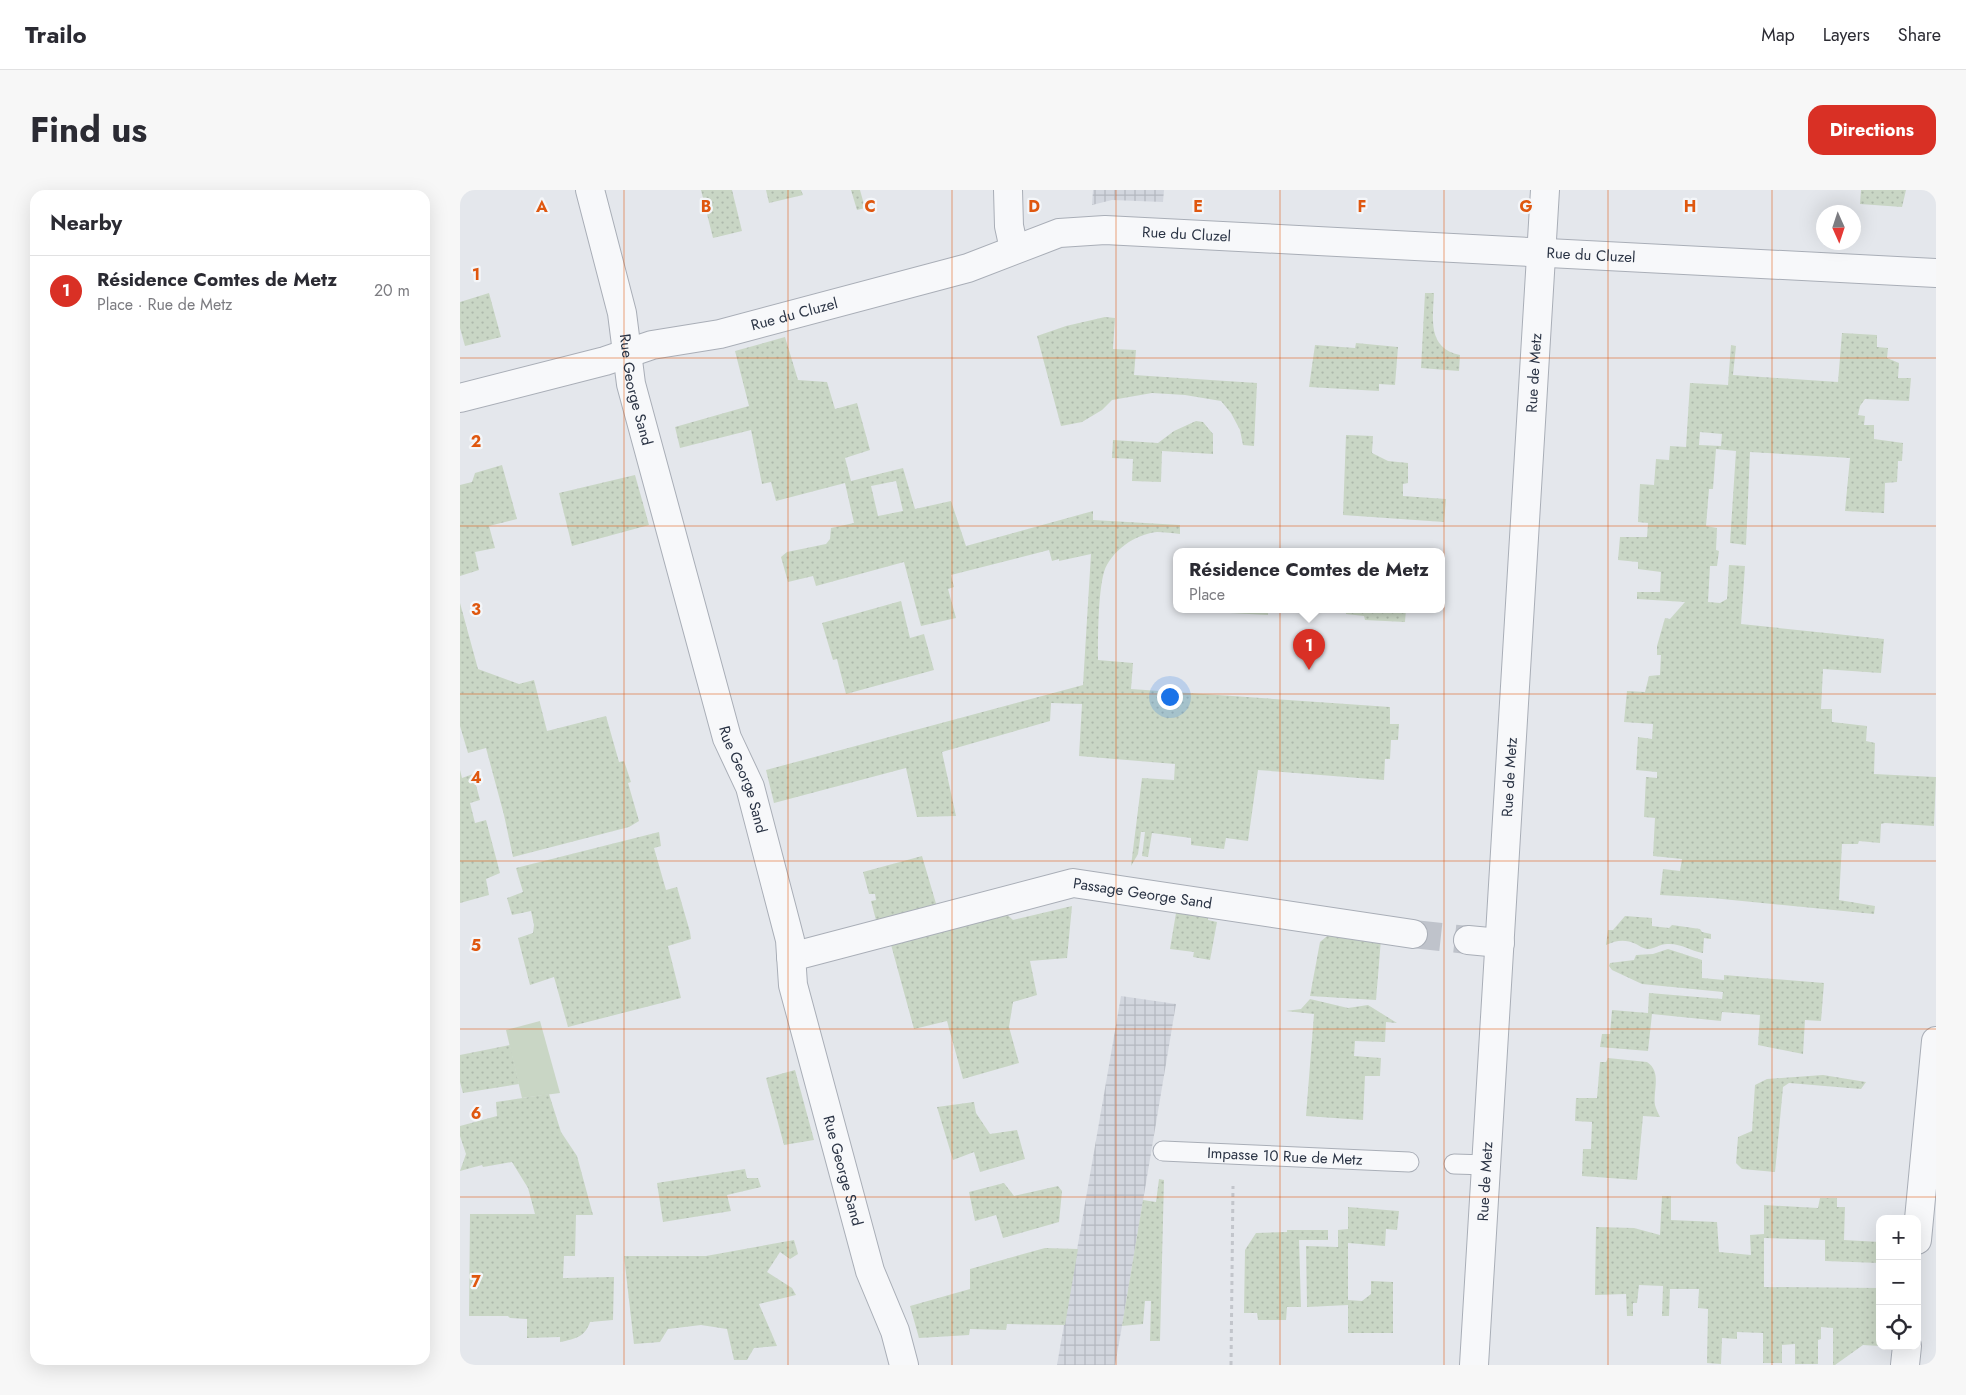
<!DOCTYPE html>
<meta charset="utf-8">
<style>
:root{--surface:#fff;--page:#f7f7f7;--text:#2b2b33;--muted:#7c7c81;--line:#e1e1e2;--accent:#d93025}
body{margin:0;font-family:Jost,sans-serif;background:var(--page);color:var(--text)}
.controls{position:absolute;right:15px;bottom:15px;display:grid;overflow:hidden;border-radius:10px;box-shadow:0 5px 20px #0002}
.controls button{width:45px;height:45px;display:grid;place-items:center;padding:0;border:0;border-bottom:1px solid var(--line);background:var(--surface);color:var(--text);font:25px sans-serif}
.compass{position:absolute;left:1356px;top:15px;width:45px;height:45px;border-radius:50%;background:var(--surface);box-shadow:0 5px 20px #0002;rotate:177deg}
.you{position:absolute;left:709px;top:506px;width:18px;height:18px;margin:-12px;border:4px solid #fff;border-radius:50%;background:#1a73e8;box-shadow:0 0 0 8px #1a73e833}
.badge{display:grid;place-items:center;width:32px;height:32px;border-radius:50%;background:var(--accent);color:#fff;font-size:16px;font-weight:700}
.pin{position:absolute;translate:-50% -41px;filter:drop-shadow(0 1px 2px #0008)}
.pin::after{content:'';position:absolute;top:26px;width:18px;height:15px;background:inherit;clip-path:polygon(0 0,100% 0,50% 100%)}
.popup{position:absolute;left:713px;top:358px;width:272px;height:65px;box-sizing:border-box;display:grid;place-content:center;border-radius:10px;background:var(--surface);filter:drop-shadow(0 1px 4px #0005);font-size:16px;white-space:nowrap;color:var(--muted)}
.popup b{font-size:19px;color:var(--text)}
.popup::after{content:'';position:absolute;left:50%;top:100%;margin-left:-10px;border:10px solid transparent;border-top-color:var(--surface)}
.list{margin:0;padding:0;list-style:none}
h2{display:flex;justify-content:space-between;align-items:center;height:65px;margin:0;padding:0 20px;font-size:21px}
h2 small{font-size:16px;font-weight:400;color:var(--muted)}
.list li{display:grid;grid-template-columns:32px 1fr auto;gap:15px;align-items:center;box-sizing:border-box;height:70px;padding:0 20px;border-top:1px solid var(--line)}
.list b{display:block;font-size:19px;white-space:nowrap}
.list p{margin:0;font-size:16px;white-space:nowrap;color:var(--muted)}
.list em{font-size:16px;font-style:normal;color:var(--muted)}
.icon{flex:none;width:28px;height:28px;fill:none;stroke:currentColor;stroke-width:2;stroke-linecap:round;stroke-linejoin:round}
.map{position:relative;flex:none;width:1476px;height:1175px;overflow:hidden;border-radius:15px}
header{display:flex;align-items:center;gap:30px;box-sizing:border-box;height:70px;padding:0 25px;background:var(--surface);border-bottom:1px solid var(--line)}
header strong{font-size:24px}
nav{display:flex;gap:28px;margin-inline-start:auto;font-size:18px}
.intro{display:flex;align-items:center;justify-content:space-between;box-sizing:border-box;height:120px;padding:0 30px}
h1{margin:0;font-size:35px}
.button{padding:12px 22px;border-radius:15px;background:var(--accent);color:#fff;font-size:18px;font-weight:700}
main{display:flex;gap:30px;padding:0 30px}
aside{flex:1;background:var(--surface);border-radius:15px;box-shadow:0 5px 20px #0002}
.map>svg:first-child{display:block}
</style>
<header>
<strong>Trailo</strong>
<nav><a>Map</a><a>Layers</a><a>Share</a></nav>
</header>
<div class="intro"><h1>Find us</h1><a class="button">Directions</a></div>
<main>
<aside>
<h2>Nearby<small></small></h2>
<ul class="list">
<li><span class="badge">1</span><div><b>Résidence Comtes de Metz</b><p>Place · Rue de Metz</p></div><em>20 m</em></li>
</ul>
</aside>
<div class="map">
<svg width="1476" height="1175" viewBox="0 0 1476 1175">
<defs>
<pattern id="industrial-grid" width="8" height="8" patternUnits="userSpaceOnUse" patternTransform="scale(1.25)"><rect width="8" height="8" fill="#d2d6de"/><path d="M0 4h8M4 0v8" fill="none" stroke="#b4b8c0"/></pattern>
<pattern id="grass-dots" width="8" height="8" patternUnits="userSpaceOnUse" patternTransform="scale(1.25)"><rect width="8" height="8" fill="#c9d6c5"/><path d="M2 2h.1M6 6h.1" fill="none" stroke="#adb8ab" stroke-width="1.8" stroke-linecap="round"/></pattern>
</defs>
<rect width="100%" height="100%" fill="#e4e7ec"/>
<g fill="url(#industrial-grid)">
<polygon points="633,0 704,0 703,12 652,10 632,15"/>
<polygon points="661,806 716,814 662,1136 655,1175 597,1175"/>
</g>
<g fill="url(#grass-dots)" fill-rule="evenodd">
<polygon points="241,0 272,0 282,41 253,48"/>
<polygon points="306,0 341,0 343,5 309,13"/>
<polygon points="391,0 400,0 405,18 397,20"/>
<polygon points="1401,0 1446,0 1442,17 1400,14"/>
<polygon points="29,103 41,147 5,156 0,138 0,112"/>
<path d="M965,103H974C973,129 967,158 1000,165L999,181L961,178Z"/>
<polygon points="645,127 655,128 653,159 676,160 674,185 797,193 794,256 783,255 780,240 771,223 761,211 725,205 692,203 652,210 642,220 622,232 601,236 577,146 606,136"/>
<path d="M1382,143L1417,145V157L1428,158L1427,168L1439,173L1438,188H1451L1449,211L1405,209L1400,216L1398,225L1405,226L1404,235H1414V249L1443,253L1442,271H1438L1437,292L1425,293L1424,323L1385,321L1390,268L1290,262L1286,355L1270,353L1276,261L1256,259L1253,299H1249L1246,336L1257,338L1256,360L1259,361L1257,376H1250L1248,412L1260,413L1267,409L1269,375L1285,376L1281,434L1424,449L1421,483L1363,479L1361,519H1372V532L1407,536L1406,551L1415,553L1414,584L1476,587L1474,636L1425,633L1421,634L1420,653L1399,651L1398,654H1382L1379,710L1415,716L1414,724L1252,708L1200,705L1203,679L1220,681L1222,669L1193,666L1195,628L1184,627L1186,587L1197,588V582L1176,580L1178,547L1192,549L1193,534L1164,532L1167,501L1185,502L1189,486L1200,485L1201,465H1197V456L1205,428L1210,429L1225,412L1177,409V402H1200L1201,382L1178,379V372L1158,370L1160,347H1187L1188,333L1178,332L1180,294L1194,295L1196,269L1209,270L1210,256L1226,257L1230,193L1268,195L1271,155L1276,156L1273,185L1378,192ZM1240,242L1262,244L1261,256L1239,255Z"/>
<path d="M325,147L338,190L367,192L375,219L397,213L410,260L385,268L391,291L443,278L455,319L491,311L506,356L633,321V330L720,335V344C712,343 704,342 697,342C675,344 651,361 644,382C638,404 638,446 638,470L673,473L671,499L930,517V534H939L938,550H931L930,569H925L924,590L798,580L788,651L766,648L764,659L731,655V648L692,643L688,667L682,666L685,642H681L678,664L671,676L682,588L714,590L715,574L619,566L622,514L591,513L590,531L482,562L496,626L457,627L446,578L314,613L306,580L623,495L631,364L599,371V369L592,371L589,360L491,385L494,397L488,399L496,428L461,436L444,372L356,396L353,386L328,392L321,367L327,362L366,354L370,349L371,338L394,333L385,293L316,311L311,292L302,294L291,240L220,258L215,237L289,216L275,161ZM436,291L443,321L418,326L411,296Z"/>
<polygon points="896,153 938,157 935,195 919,194 919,201 849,197 855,155 895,158"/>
<polygon points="736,231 743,232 753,244 753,264 702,261 701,292 672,291 673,269 652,268 653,250 698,253 714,241"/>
<polygon points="886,245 913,246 912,263 928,271 948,273 948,293 943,294 943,306 986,309 984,332 883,325"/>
<polygon points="42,275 57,329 29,336 35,358 15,362 19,380 0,386 0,295 12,292 15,283"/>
<polygon points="175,285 189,335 112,356 99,303"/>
<polygon points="441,411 450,448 464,444 474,480 386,504 377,469 373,470 362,433"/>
<polygon points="0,413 18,479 59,494 74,490 87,541 146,526 159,572 164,571 171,592 168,593 179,631 169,637 53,667 44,625 26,558 8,563 0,536"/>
<polygon points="879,419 946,419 945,432 905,430 904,426 886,424 886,419"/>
<polygon points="0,580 2,588 13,584 20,610 10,613 15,633 26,630 40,683 26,689 29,705 0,713"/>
<polygon points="199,642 201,656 194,658 206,700 217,697 230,742 231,749 208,756 221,808 108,837 94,787 70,795 58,748 73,743 74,735 71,721 52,725 47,708 63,702 56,678"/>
<polygon points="462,666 477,717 417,734 411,711 416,710 415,704 409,704 403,682"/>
<polygon points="612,716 607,768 570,771 577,805 553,812 549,837 559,873 503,889 487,831 454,839 430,751 542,720 553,730"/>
<polygon points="717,717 749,722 748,730 757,732 750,770 733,767 734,762 710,759"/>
<path d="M1165,726L1192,728V736L1209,738L1212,735L1240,739L1242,742L1251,744V749L1244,748L1243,763C1230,761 1223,754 1209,754C1201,753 1195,759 1187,759C1182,758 1180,756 1176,754C1165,749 1157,750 1146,755L1148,740H1153Z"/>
<polygon points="872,742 921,749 916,810 850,806 860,752"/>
<polygon points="1208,759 1242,770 1242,788 1264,790 1264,785 1364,793 1361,831 1345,830 1343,864 1298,855 1300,825 1262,822 1261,831 1192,824 1188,861 1140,857 1142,844 1150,844 1152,820 1188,823 1189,803 1262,809 1263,802 1182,794 1152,780 1149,776 1150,773 1174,770 1176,765 1193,764"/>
<polygon points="850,809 888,818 908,815 937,833 926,832 925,852 895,851 894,866 921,868 920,886 905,886 903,930 846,926 854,824 826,821 841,819"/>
<polygon points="50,855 59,894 3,903 0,892 0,865"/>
<path d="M1148,868L1187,872C1202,882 1193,900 1195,915C1196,919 1198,923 1200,927L1183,926L1177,990L1122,986L1123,959H1131L1132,932L1115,931L1116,908H1137L1140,872H1146Z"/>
<polygon points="335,880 354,950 324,955 306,888"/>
<polygon points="1363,885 1406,892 1401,899 1329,893 1323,897 1315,982 1282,979 1276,973 1278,947 1292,941 1295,895 1307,889"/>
<path d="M89,904L101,942L117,966L133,1025H116L115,1066H104L103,1088L154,1087L153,1130L130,1132C125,1147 115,1149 100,1152V1147L67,1148V1129L50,1128L48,1126H9L10,1024H75L68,998L52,972L23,977L22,975L0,981L6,964L0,946V936L37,926L36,912Z"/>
<polygon points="514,912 516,923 530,944 557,940 565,969 520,982 514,962 493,970 477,917"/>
<polygon points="285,979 287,988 298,988 301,997 267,1005 271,1021 203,1032 197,993"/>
<polygon points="699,989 704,990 700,1151 690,1151 691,1111 685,1111 683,1134 662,1136 683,1010 696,1012"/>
<polygon points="544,993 554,1006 598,996 602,1001 599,1032 543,1048 536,1025 515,1031 509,1002"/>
<polygon points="1202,1006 1211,1006 1211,1030 1257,1032 1259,1062 1291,1065 1290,1045 1304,1044 1304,1015 1358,1018 1360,1008 1377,1008 1377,1017 1385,1017 1384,1050 1420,1052 1420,1073 1365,1071 1365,1050 1304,1048 1304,1097 1420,1098 1420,1156 1403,1155 1375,1175 1373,1175 1373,1138 1361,1137 1361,1149 1358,1150 1358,1174 1335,1174 1335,1154 1322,1155 1322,1173 1303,1173 1303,1143 1277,1142 1277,1149 1262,1148 1261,1174 1247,1173 1248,1119 1238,1118 1239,1099 1210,1099 1209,1126 1202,1126 1203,1096 1179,1095 1177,1113 1173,1113 1173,1126 1167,1126 1166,1104 1135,1105 1136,1037 1174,1038 1200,1045"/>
<polygon points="888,1017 939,1021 937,1040 926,1039 925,1056 888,1053 888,1110 902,1111 911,1104 911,1091 933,1092 933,1143 888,1143 888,1115 847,1117 846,1056 878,1057 878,1040 888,1039"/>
<polygon points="827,1040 868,1040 868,1050 839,1050 841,1117 827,1117 826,1130 798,1130 797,1123 784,1123 785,1060 796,1043 827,1042"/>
<polygon points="334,1050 338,1064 330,1069 320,1062 307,1082 332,1098 336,1105 299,1114 317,1156 294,1158 287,1170 274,1170 267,1139 241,1135 208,1139 200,1152 174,1154 164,1066 246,1066"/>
<polygon points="585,1058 618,1059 605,1135 547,1134 546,1140 510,1139 509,1145 459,1148 450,1116 510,1099 510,1079"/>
</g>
<g fill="#c9d6c5">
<polygon points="734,419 808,419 808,425 733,421"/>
<polygon points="80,831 100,903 62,908 46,840"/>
</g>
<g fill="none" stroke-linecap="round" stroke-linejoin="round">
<polyline stroke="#bfc3cb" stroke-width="28" stroke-dasharray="28 14" stroke-linecap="butt" points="953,744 1008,750"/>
<defs>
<g id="service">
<path id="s1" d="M703,961L949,972"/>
<polyline points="994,974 1027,975"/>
</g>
<g id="minor">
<polyline points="548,0 549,36 554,59"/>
<path id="s2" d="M0,208L145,171L192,155L260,144L508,78L599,43L645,40L1476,83"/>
<polyline points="1008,750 1040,753"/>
<path id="s3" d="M331,767L613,693L953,744"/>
<polyline points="1457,1050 1476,851"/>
<path id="s4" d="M1014,1175L1085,0"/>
<polyline points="1445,1175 1447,1156"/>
</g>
<g id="tertiary">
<path id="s5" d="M130,0L162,123L171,194L267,548L290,597L330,750L333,795L410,1081L435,1141L444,1175"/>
</g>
</defs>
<use href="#service" stroke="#a9aeb7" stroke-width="21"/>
<use href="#minor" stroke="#a9aeb7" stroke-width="30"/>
<use href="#tertiary" stroke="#a9aeb7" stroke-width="30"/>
<polyline stroke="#c2c5cb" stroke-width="3" stroke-dasharray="4 4" stroke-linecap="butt" points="771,1175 773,996"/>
<use href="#service" stroke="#f7f8fa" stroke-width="19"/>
<use href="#minor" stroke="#f7f8fa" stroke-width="28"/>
<use href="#tertiary" stroke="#f7f8fa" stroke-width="28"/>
</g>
<path fill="none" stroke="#df570f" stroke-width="1" stroke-opacity="0.55" d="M164,0V1175M328,0V1175M492,0V1175M656,0V1175M820,0V1175M984,0V1175M1148,0V1175M1312,0V1175M0,168H1476M0,336H1476M0,504H1476M0,671H1476M0,839H1476M0,1007H1476"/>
<g text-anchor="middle" stroke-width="4.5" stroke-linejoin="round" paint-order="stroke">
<g font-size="15" fill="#2b3445" stroke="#f4f6f9">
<text dy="5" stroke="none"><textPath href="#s2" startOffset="750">Rue du Cluzel</textPath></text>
<text dy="5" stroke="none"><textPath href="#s2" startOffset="1155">Rue du Cluzel</textPath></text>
<text dy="5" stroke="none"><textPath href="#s2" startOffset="345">Rue du Cluzel</textPath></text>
<text dy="5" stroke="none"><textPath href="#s4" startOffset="994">Rue de Metz</textPath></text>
<text dy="5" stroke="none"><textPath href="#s5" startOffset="205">Rue George Sand</textPath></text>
<text dy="5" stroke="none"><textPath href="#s4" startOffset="589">Rue de Metz</textPath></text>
<text dy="5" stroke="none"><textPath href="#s5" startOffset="610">Rue George Sand</textPath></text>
<text dy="5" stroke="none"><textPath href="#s3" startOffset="362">Passage George Sand</textPath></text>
<text dy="5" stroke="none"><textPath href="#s1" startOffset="122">Impasse 10 Rue de Metz</textPath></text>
<text dy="5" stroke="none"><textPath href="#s5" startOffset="1015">Rue George Sand</textPath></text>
<text dy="5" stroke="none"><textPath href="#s4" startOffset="184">Rue de Metz</textPath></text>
</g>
</g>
<g font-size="16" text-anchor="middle" font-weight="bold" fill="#df570f" stroke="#f4f6f9" stroke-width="4.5" stroke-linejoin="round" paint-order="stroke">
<text x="82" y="22">A</text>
<text x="246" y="22">B</text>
<text x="410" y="22">C</text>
<text x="574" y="22">D</text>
<text x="738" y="22">E</text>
<text x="902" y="22">F</text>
<text x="1066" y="22">G</text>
<text x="1230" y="22">H</text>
<text x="16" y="90">1</text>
<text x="16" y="257">2</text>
<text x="16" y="425">3</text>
<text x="16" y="593">4</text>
<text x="16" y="761">5</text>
<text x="16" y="929">6</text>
<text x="16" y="1097">7</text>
</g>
</svg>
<div class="controls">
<button>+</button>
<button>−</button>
<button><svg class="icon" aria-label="locate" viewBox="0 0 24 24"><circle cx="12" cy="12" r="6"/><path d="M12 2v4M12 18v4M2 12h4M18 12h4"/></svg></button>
</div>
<svg class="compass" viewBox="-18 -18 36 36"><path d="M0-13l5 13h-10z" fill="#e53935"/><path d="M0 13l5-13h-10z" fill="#7c7c81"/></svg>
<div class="you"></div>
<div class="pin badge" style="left:849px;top:480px">1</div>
<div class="popup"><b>Résidence Comtes de Metz</b>Place</div>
</div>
</main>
